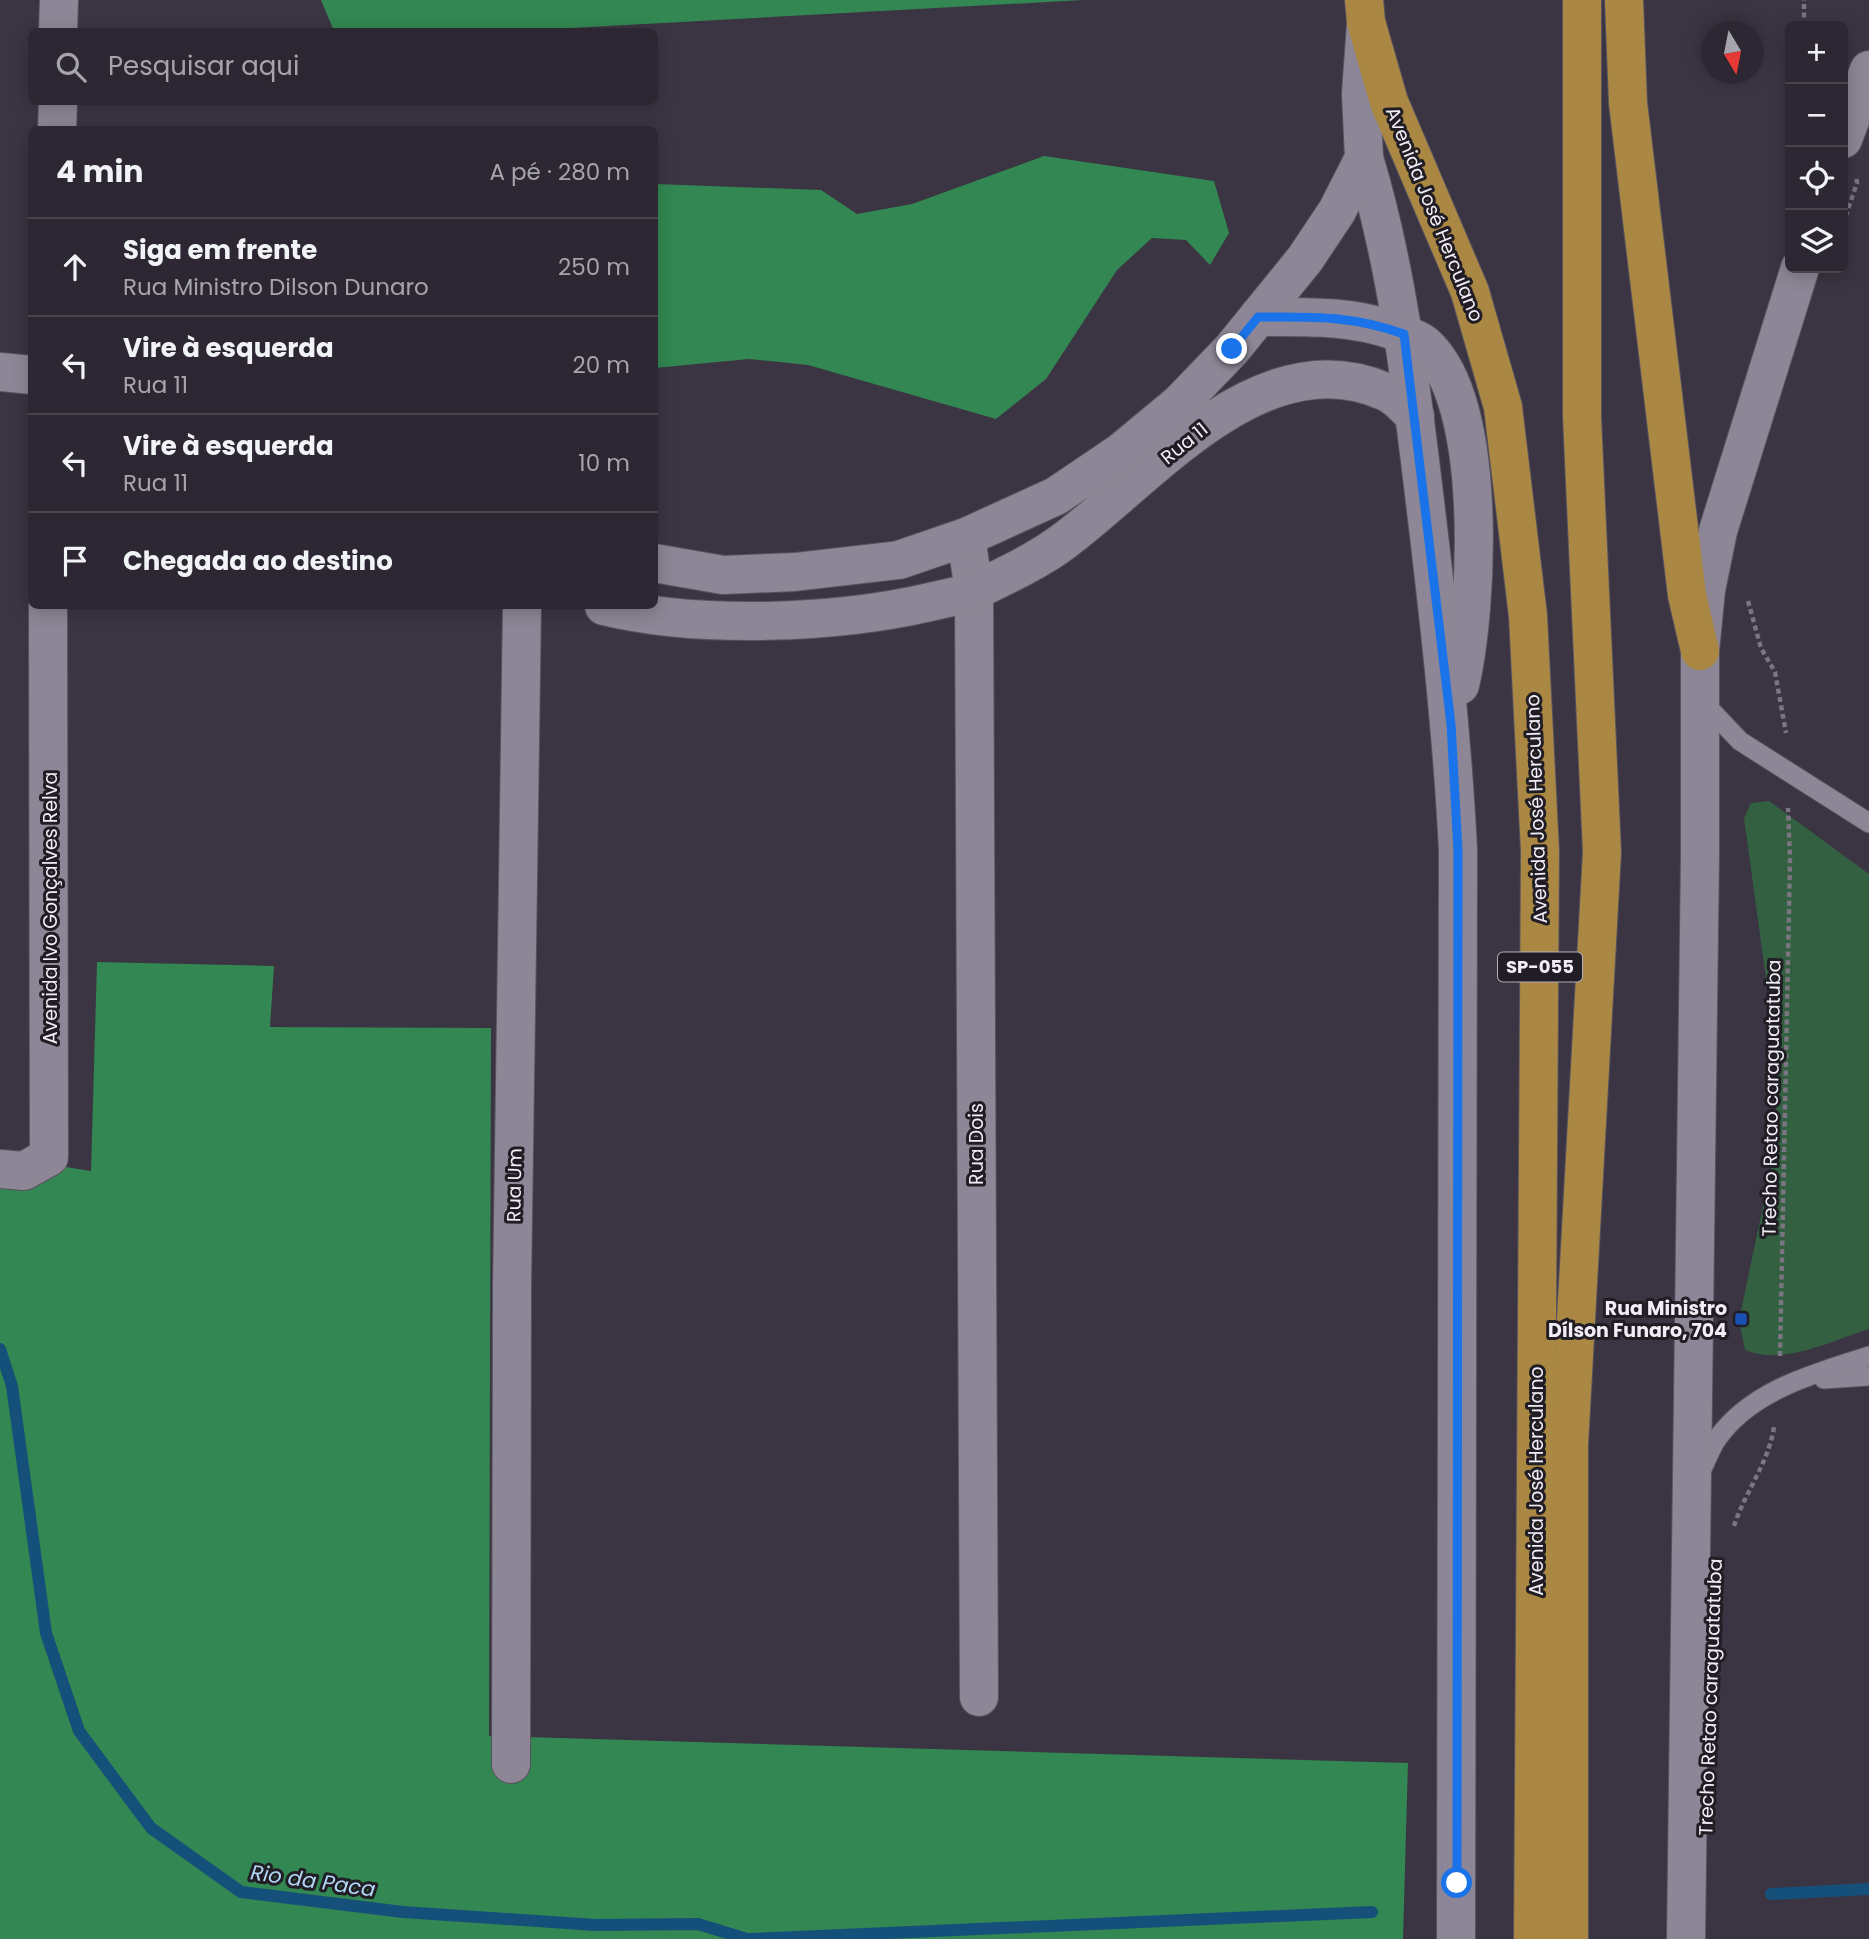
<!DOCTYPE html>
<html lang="pt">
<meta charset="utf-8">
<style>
:root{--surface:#2c2732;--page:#342f3a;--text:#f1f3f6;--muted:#a6a5ac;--line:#48444d}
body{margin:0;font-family:Poppins,sans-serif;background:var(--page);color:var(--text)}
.controls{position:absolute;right:21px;top:21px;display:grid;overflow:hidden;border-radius:10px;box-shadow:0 4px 18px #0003}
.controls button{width:63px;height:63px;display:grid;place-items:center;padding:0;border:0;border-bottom:2px solid var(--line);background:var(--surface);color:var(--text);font:35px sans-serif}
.compass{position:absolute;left:1701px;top:21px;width:63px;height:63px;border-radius:50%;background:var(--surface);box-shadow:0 4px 18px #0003;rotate:170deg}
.stop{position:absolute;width:21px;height:21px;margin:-16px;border:5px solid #1a73e8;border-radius:50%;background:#fff}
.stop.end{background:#1a73e8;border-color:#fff;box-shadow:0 2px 7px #0008}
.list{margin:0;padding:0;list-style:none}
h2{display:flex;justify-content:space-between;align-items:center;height:91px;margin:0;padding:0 28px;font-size:30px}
h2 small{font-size:23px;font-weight:400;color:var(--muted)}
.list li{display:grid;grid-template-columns:46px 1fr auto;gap:21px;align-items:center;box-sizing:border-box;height:98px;padding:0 28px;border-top:2px solid var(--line)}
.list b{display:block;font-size:26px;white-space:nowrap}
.list p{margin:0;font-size:23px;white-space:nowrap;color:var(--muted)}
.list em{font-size:23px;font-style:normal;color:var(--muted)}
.icon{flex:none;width:38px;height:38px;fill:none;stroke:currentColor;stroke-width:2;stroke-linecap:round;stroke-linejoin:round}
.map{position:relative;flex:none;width:1869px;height:1939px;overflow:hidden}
.search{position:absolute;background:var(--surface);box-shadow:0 4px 18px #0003;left:28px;top:28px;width:630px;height:77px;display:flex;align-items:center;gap:18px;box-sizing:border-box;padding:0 24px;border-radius:10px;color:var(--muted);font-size:26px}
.panel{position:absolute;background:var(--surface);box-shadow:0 4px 18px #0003;left:28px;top:126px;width:630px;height:483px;border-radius:10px}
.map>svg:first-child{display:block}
</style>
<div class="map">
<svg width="1869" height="1939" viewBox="0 0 1869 1939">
<rect width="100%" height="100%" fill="#3b3442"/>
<path fill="#326041" d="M1769,801L1869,874V1329C1831,1341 1783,1366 1745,1350L1739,1320L1777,1140L1774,1037L1744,818L1751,803Z"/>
<g fill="#328752">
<polygon points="321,0 1083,0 516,31 334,31"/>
<polygon points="1044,156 1214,181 1229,233 1210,265 1186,240 1152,238 1117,270 1046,379 996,419 808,365 749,359 655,368 655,184 821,190 857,214 912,204"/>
<polygon points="97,962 274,966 270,1027 491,1028 489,1736 1408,1763 1403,1939 0,1939 0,1150 4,1157 91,1171"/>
</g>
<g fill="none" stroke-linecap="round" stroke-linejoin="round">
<g stroke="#15507b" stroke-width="12">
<polyline points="0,1349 12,1386 46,1633 79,1731 151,1828 241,1892 403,1912 595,1925 698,1924 747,1939"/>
<polyline points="1771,1894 1869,1889"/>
<polyline points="750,1939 1372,1912"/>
</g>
<defs>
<g id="lane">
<polyline points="1704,703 1740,741 1869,823"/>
<polyline points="1824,1379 1869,1376"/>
<path d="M1700,1473C1706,1462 1710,1449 1717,1439C1751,1390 1816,1373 1869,1356"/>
</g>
<g id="street">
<path d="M1364,158C1398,270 1411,386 1425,502C1439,618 1452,733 1458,850L1456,1939"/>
<path d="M1258,317C1306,317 1350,315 1395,331C1404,335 1417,338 1424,344C1489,400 1478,608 1460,685"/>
<polyline points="0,372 32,375"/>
<polyline points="966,537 974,591 979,1697"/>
<path d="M604,606C699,629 835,624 930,602C945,598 963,596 976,590C1005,576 1039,560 1064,541C1153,475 1262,337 1386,392C1397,397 1406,408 1415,416"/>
<polyline points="0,1169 24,1171 49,1157 48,606"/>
<polyline points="511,1764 512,1286 522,606"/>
</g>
<g id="secondary">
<polyline points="58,32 59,0"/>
<polyline points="57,130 58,102"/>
<polyline points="1843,139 1869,70"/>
<polyline points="654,563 723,575 795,572 899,560 966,537 1056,496 1121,452 1180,403 1232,349 1305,259 1337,211 1364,158 1361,93 1366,24"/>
<polyline points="1686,1939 1700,855 1700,651 1706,590 1718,531 1800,268"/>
</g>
<g id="primary">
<polyline points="1364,0 1366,22 1389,102 1470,292 1503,407 1528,616 1540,851 1533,1939"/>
<polyline points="1624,0 1628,103 1687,595 1700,651"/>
<polyline points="1569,1939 1569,1445 1602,852 1582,417 1582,0"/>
</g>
</defs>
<use href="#lane" stroke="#58535f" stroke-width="21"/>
<use href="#street" stroke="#58535f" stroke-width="40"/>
<use href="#secondary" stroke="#58535f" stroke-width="40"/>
<use href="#primary" stroke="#58535f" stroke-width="40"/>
<g stroke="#7a7581" stroke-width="4.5" stroke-dasharray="5 3.5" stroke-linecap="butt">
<polyline points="1804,26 1804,0"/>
<polyline points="1843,224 1857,183 1856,176"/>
<polyline points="1748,601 1761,648 1775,672 1786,733"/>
<polyline points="1780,1356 1790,859 1788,808"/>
<path d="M1734,1526C1745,1492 1769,1462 1774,1427"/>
</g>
<use href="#lane" stroke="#8d8696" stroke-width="19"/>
<use href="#street" stroke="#8d8696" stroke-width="38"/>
<use href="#secondary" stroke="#8d8696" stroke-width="38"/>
<use href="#primary" stroke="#a84" stroke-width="38"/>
</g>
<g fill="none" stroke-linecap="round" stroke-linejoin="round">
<path stroke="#1a73e8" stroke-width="9" d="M1232,349L1258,317C1314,317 1350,315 1404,334L1451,724L1458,850L1457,1883"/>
</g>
<rect fill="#1a4fb4" stroke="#211d24" stroke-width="2.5" x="1734" y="1312" width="14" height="14" rx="3.5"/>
<g text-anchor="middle" stroke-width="6" stroke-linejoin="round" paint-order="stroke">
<rect fill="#211d24" stroke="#b3afb8" stroke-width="2" x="1498" y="952.5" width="84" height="29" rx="5"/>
<g font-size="18" font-weight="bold" fill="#f2eef7">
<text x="1540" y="973">SP-055</text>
</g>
<g font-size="19" fill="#f2eef7" stroke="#211d24">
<text transform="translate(1435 214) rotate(68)" y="7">Avenida José Herculano</text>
<text transform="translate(1184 443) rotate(-39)" y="7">Rua 11</text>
<text transform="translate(1536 809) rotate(-92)" y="7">Avenida José Herculano</text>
<text transform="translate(50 908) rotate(-90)" y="7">Avenida Ivo Gonçalves Relva</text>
<text transform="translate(1771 1098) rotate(-89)" y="7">Trecho Retao caraguatatuba</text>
<text transform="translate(976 1144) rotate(-90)" y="7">Rua Dois</text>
<text transform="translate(514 1185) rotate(-89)" y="7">Rua Um</text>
<text transform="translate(1536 1481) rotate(-90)" y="7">Avenida José Herculano</text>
<text transform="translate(1710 1697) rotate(-88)" y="7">Trecho Retao caraguatatuba</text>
</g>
<g font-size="19" font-weight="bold" fill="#f2eef7" stroke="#211d24" text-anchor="end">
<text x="1727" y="1315">Rua Ministro<tspan x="1727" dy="22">Dílson Funaro, 704</tspan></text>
</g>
<g font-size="21" font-style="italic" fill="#b3d6f6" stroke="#211d24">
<text transform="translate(313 1881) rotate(8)" y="7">Rio da Paca</text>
</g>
</g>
</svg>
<div class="controls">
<button>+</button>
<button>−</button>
<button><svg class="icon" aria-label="locate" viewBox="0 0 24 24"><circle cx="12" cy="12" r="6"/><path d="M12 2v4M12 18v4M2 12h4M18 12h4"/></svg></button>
<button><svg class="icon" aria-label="layers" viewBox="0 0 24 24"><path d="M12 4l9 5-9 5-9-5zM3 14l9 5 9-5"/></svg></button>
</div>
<svg class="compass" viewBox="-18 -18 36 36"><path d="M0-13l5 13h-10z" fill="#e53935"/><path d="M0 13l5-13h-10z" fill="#a6a5ac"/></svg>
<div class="stop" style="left:1457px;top:1883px"></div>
<div class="stop end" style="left:1232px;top:349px"></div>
<div class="search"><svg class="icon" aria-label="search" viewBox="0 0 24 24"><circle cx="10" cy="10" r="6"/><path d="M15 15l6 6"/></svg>Pesquisar aqui</div>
<section class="panel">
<h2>4 min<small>A pé · 280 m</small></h2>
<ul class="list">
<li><svg class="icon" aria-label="ahead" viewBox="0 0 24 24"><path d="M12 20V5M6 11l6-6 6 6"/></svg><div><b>Siga em frente</b><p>Rua Ministro Dilson Dunaro</p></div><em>250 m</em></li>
<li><svg class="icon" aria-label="left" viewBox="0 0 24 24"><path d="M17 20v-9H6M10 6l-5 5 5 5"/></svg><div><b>Vire à esquerda</b><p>Rua 11</p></div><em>20 m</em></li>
<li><svg class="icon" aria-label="left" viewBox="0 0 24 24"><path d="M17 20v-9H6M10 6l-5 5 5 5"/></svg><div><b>Vire à esquerda</b><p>Rua 11</p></div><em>10 m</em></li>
<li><svg class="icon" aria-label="arrive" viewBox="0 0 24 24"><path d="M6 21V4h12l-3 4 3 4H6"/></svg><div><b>Chegada ao destino</b></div></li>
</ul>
</section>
</div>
